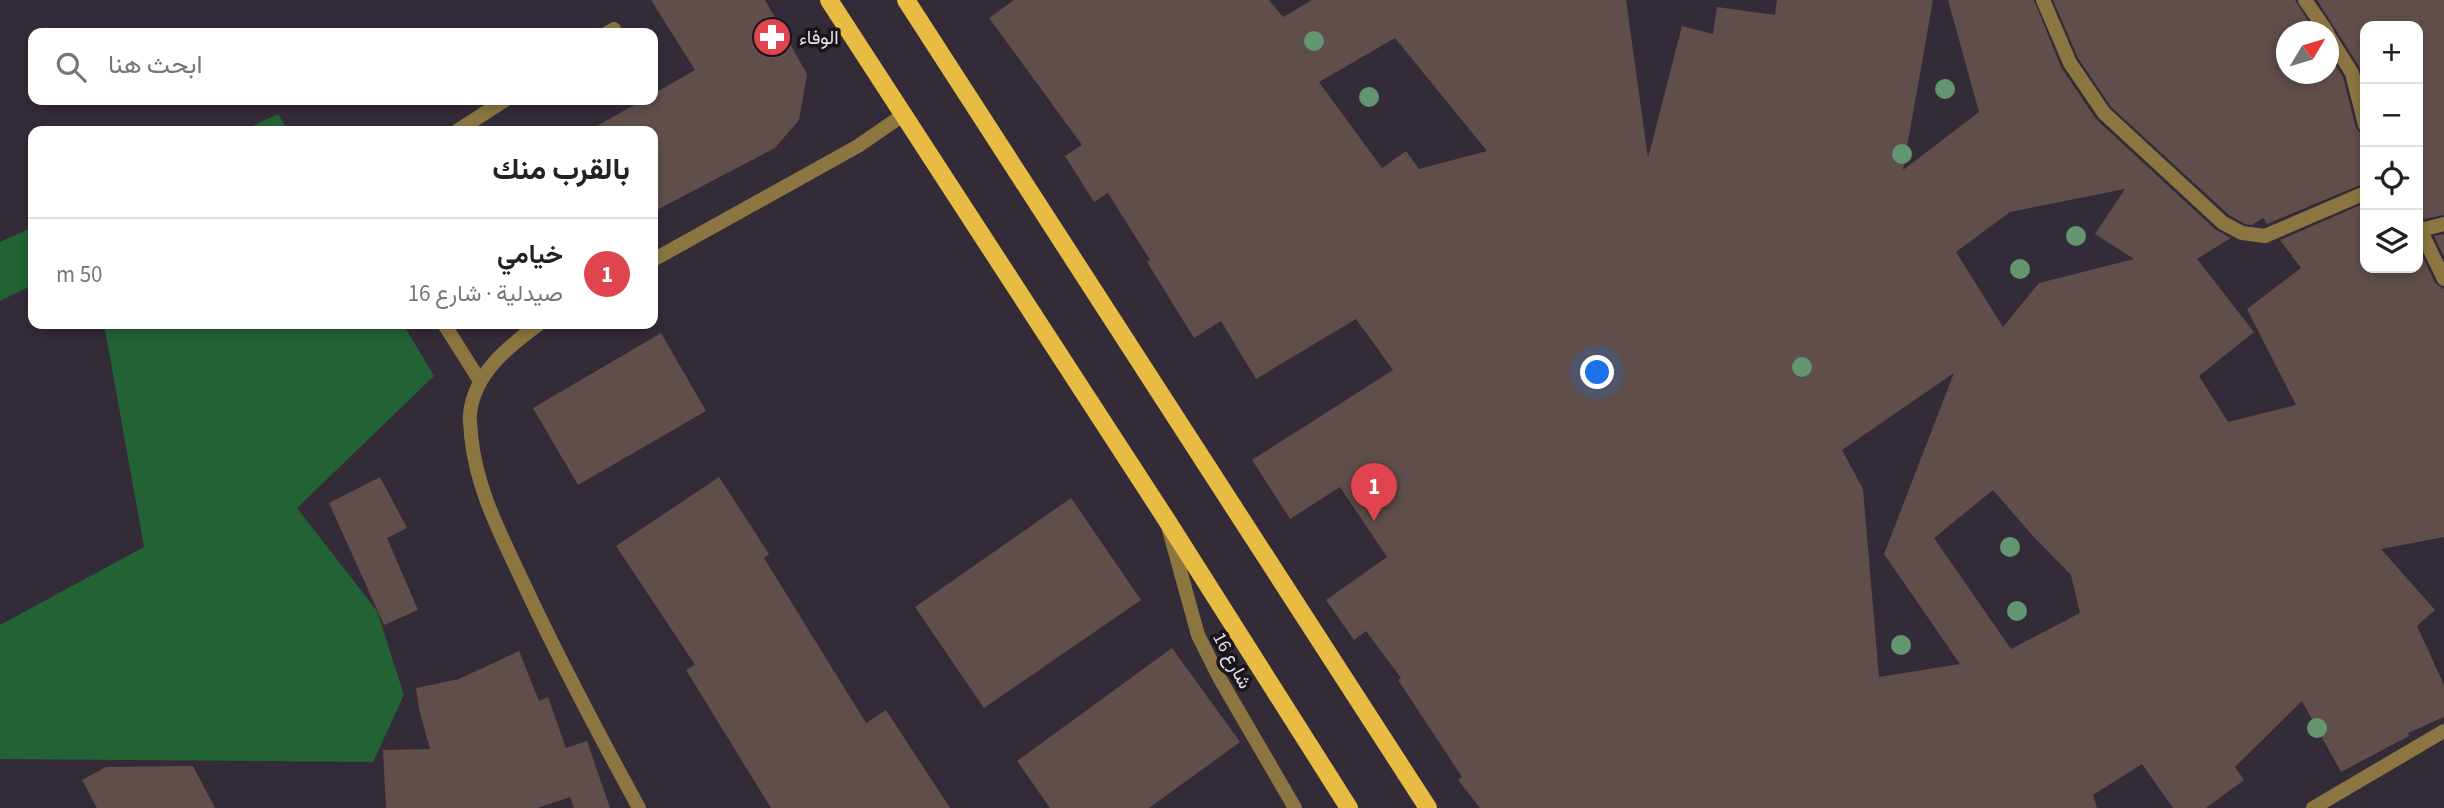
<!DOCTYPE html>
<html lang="ar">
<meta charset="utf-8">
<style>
:root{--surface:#fff;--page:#f6f6f6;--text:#222;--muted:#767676;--line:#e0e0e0;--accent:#73642a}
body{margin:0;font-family:"Source Sans 3",Vazirmatn,sans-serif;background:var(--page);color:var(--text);direction:rtl}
.controls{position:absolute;right:21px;top:21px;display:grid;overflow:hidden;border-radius:14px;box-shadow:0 4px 10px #0003}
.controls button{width:63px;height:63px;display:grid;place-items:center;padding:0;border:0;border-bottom:2px solid var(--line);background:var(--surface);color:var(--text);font:35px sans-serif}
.compass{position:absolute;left:2276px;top:21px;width:63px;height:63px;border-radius:50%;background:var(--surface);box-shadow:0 4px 10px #0003;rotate:52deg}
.you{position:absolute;left:1598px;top:373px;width:24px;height:24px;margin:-18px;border:5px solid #fff;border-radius:50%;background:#1a73e8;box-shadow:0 0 0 10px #1a73e833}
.badge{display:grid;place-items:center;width:46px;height:46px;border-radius:50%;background:var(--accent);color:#fff;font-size:23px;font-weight:700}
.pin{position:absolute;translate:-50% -58px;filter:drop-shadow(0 2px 4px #0008)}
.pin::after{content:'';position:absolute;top:37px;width:24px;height:21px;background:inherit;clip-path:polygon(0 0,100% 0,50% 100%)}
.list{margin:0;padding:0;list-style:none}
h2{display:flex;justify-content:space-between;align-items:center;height:91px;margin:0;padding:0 28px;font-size:30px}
h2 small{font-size:23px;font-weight:400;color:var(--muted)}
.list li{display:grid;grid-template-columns:46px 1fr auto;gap:21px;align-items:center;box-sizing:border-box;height:112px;padding:0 28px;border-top:2px solid var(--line)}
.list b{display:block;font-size:26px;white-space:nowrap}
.list p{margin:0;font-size:23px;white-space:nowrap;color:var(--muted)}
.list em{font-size:23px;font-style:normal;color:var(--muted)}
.icon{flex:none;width:38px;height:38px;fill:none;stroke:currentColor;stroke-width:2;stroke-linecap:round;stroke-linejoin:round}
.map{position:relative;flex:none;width:2444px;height:808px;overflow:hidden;direction:ltr}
.search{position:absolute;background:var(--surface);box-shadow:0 4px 10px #0003;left:28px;top:28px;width:630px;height:77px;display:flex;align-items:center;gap:18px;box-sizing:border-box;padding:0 24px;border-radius:14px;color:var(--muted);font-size:26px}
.panel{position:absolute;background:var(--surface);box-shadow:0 4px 10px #0003;left:28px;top:126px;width:630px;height:203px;border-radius:14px;direction:rtl}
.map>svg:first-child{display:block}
</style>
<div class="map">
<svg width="2444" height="808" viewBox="0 0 2444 808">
<rect width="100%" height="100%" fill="#332b37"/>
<g fill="#226234">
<polygon points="278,114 288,131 242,131"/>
<polygon points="33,227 33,285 0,301 0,242"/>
<polygon points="104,324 403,324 434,376 297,508 377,611 404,695 373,762 0,759 0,625 144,547"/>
</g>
<g fill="#604e4b" fill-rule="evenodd">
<polygon points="651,0 765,0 807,74 799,120 775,148 653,212 653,131 588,131 643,100 653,100 653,94 695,70"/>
<path d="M1014,0H1269L1283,17L1312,0H1626L1648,158L1682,26L1713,34L1717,7L1775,15L1777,0H1933L1903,170L1979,112L1948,0H2034L2061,67L2096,119L2216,230L2231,238L2197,259L2254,332L2199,376L2228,422L2296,405L2247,309L2301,268L2280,240L2365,203V268H2418V247L2435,283L2444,289V537L2381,549L2435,610L2417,626L2444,685V717L2408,733L2409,736L2341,772L2302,701L2235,767L2244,780L2206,808H2173L2142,764L2093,795L2097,808H1480L1458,780L1462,777L1398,680L1401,678L1366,631L1354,640L1326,600L1387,557L1340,487L1290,519L1252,460L1393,370L1356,319L1256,379L1221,321L1194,338L1147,262L1150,260L1108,193L1094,202L1065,156L1082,145L989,18ZM1395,38L1487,151L1419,169L1406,151L1382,168L1319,82ZM2125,189L2095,234L2134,259L2039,283L2003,327L1956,252L2010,212ZM1954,373L1884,554L1960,664L1879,677L1863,489L1842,450ZM1993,490L2032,535L2071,575L2080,613L2011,649L1934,538Z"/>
<polygon points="2053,0 2295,0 2315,32 2286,32 2286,74 2328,74 2328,54 2343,77 2356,128 2359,132 2365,134 2365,183 2267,224 2263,218 2252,225 2245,224 2229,215 2111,107 2078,58"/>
<polygon points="2317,0 2444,0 2444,215 2425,219 2418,215 2418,26 2365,26 2365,86 2360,68"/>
<polygon points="2444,234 2444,257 2434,236"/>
<polygon points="661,333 706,411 578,485 533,408"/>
<polygon points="380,477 407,528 387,538 418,610 384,625 329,503"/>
<polygon points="719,477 769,554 764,558 866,723 886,710 950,808 771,808 686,670 695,665 616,546"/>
<polygon points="1071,498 1141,600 984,708 915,607"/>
<polygon points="1172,648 1240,742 1149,808 1050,808 1017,761"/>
<polygon points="519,651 539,701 548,697 566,748 587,741 610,808 574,808 570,797 537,808 386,808 383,750 430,749 419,709 416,688 459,679"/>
<polygon points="193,766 215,808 97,808 82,780 106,767"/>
</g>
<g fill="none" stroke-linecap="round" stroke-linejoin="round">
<g stroke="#8b7641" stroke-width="14">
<polyline points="607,33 614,29"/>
<polyline points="457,131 505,100"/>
<polyline points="444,324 480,381"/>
</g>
<g stroke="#8b7641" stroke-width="14">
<polyline points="2043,0 2070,63 2104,113 2223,223 2242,233 2265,236 2365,193"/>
<polyline points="2305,0 2327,32"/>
<polyline points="2328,35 2352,73 2365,125"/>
<polyline points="2418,225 2444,279"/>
<polyline points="2421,230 2444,224"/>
<polyline points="653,260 858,146 903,115"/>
<path d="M539,324C509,346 474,373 470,414C469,420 471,429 471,435C476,488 500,533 522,580C558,658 598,733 639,808"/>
<polyline points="2313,808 2444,731"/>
</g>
<polyline stroke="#8b7641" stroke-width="14" points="1169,530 1198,635 1220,679 1295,808"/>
<g stroke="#e8bc43" stroke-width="18">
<polyline points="829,0 1166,519 1349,808"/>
<polyline points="906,0 1428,808"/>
</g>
</g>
<g fill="#649571">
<circle cx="1314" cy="41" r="10"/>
<circle cx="1945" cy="89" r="10"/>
<circle cx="1369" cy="97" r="10"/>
<circle cx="1902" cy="154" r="10"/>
<circle cx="2076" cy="236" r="10"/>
<circle cx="2020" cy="269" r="10"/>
<circle cx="1802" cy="367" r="10"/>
<circle cx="2010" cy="547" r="10"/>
<circle cx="2017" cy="611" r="10"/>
<circle cx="1901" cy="645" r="10"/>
<circle cx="2317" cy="728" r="10"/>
</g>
<defs>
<symbol id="pharmacy-disc" viewBox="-11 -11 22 22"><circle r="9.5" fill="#e0444e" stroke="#19151b"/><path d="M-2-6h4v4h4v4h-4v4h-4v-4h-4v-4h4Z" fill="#fff"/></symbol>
</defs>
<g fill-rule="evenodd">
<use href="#pharmacy-disc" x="750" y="15" width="44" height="44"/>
</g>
<g text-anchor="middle" stroke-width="7" stroke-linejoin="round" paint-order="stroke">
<g font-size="19" fill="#e8e3eb" stroke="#19151b" text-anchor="start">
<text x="799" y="44">الوفاء</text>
</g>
<g font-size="19" fill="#e8e3eb" stroke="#19151b">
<text transform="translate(1233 660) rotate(62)" y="7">شارع 16</text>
</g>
</g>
</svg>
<div class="controls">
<button>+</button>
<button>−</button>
<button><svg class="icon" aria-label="locate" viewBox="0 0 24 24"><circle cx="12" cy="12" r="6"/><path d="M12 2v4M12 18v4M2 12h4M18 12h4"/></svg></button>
<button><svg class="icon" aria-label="layers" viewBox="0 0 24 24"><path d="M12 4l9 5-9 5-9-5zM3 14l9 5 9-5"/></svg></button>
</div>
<svg class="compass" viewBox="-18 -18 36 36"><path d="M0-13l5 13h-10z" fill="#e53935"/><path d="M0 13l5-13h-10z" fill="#767676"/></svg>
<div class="you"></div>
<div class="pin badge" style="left:1374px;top:521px;background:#e0444e">1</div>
<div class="search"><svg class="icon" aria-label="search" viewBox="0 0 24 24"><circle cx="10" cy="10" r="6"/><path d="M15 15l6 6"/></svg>ابحث هنا</div>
<section class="panel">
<h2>بالقرب منك<small></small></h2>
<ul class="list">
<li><span class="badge" style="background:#e0444e">1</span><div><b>خيامي</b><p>صيدلية · شارع 16</p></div><em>50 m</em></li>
</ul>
</section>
</div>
